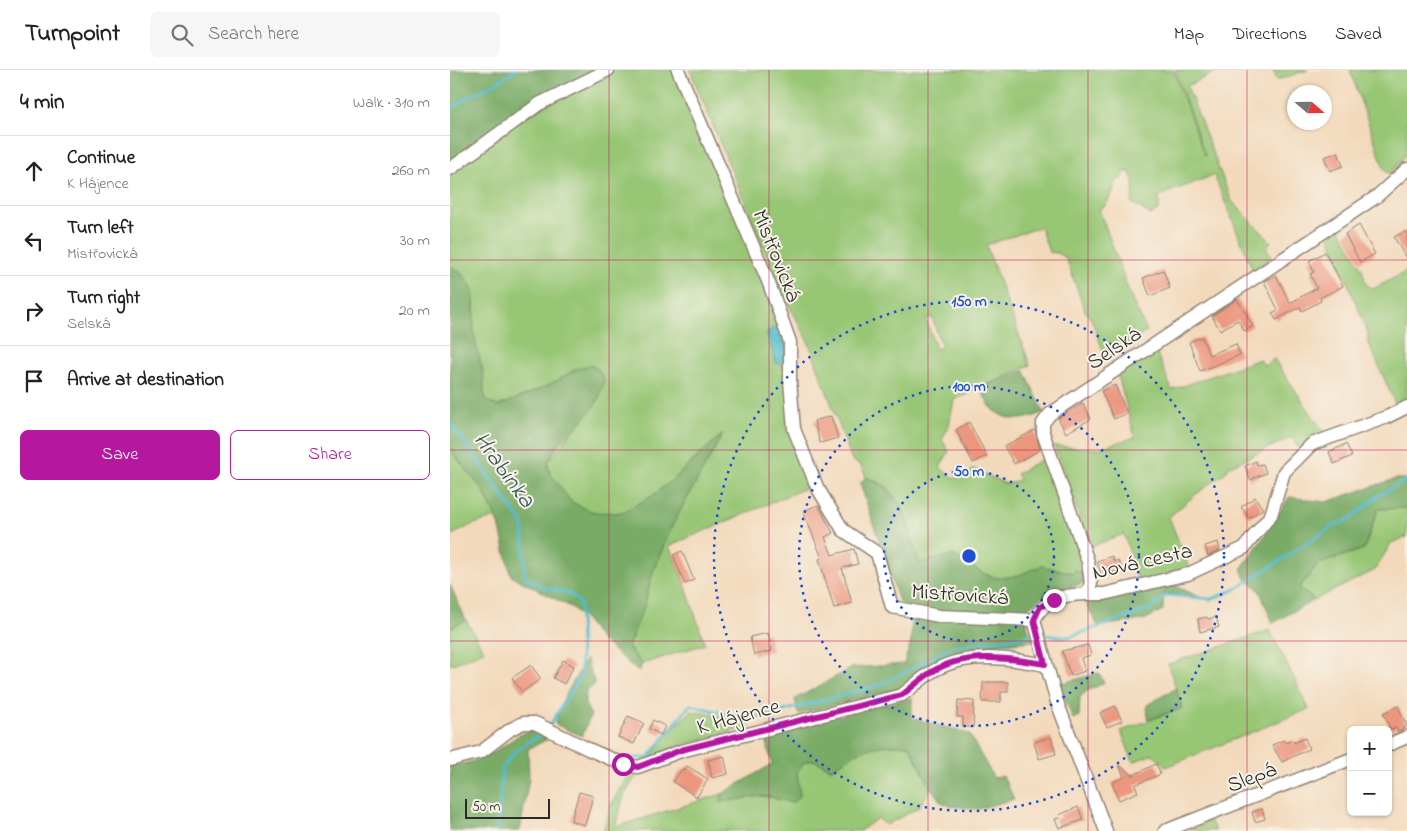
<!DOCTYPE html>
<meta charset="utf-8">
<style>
:root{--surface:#fff;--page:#f6f6f6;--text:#222;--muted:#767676;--line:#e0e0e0;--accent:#b5179e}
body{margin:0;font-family:"Indie Flower",sans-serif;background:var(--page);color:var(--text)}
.controls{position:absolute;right:15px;bottom:15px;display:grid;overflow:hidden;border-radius:8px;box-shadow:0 1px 4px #0004}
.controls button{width:45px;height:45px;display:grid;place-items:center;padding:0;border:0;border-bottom:1px solid var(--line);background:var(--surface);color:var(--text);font:25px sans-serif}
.compass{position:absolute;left:837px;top:15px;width:45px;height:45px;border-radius:50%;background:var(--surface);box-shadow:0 1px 4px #0004;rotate:110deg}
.scale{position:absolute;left:15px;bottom:12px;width:85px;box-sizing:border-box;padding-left:5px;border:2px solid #2b2b2b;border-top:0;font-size:14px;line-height:18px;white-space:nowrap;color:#2b2b2b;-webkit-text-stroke:4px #f7f3e8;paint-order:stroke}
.stop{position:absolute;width:15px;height:15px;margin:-11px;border:4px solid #b5179e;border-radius:50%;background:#fff}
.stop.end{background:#b5179e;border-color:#fff;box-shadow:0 1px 5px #0008}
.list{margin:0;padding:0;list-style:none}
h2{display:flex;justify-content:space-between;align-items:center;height:65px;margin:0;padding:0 20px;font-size:21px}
h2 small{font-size:16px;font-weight:400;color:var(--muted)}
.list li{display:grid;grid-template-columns:32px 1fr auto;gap:15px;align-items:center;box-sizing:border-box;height:70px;padding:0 20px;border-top:1px solid var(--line)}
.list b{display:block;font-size:19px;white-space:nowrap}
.list p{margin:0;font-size:16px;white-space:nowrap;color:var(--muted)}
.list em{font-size:16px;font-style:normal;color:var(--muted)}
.actions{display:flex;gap:10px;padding:15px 20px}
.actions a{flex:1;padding:11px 0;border:1px solid var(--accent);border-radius:8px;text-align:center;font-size:18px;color:var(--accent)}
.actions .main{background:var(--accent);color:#fff}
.icon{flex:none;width:28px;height:28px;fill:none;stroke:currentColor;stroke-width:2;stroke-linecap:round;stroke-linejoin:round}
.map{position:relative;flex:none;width:957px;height:761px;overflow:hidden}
header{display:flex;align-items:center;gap:30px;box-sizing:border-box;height:70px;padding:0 25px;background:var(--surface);border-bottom:1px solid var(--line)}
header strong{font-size:24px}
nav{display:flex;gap:28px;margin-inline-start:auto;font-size:18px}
.search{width:350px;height:45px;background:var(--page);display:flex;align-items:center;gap:12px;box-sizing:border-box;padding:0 18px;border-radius:8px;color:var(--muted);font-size:19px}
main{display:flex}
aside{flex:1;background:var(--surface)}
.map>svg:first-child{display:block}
</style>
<header>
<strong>Turnpoint</strong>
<div class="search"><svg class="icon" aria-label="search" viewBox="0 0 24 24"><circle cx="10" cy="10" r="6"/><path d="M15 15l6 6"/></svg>Search here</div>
<nav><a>Map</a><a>Directions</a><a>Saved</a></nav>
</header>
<main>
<aside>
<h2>4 min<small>Walk · 310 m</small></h2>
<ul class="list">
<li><svg class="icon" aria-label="ahead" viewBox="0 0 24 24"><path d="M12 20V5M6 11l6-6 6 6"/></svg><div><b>Continue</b><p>K Hájence</p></div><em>260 m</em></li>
<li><svg class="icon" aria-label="left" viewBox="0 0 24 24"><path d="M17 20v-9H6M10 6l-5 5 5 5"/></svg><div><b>Turn left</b><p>Mistřovická</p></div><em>30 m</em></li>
<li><svg class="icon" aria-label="right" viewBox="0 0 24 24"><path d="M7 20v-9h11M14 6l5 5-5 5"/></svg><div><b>Turn right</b><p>Selská</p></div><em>20 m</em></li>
<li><svg class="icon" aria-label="arrive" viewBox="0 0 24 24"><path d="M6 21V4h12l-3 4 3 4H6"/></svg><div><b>Arrive at destination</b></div></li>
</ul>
<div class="actions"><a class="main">Save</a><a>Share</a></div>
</aside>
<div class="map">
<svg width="957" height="761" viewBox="0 0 957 761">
<rect width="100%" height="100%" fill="#f7f3e8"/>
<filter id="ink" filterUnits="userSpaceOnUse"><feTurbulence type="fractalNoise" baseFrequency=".02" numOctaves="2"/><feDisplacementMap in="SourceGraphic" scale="10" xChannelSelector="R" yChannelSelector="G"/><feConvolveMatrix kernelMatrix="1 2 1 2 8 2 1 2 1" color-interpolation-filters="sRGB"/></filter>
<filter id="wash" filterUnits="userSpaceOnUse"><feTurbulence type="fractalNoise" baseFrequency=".0096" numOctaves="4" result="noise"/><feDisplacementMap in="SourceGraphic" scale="20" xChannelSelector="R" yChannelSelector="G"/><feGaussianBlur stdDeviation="1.12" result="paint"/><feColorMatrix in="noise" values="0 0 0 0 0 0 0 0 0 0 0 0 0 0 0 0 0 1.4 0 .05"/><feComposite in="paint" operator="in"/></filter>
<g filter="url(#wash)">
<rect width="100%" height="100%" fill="#f3d9bb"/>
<g fill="#97c675" stroke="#617850" fill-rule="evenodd">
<path d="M164,0H223L316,215L337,286L360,416L219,476L235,514L255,574L192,594L178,577L195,534L203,501L223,454L272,365C236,391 193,457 141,441C133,438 124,435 118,428C110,417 98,406 98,392L149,329L154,308L128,298L99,315L54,334L48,336L39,332C31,325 35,317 33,308C30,294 25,280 24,266C22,236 33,213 0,196V102L75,46Z"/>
<path d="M240,0H723L755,86L725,0H770L737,16L781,130L821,172L816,177L822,187L803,201L764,105L709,126V140L701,145L682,133L684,112L679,101L674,103L672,108L667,110L662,124L655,136L649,139L682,230L697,261L656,288L641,249L635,241L616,188L607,183L599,182L590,157L536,175L580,295L504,330L499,355L492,370L499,381L490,398L504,408L515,405L524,399L556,414L570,410L566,404L594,388L627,475C629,486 631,495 623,503L591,496L567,506L547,508L532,503L503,485L469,493L453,439L430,413L416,407L411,396L402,390L357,268L333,225ZM482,247L492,277L486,279L476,249Z"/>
<polygon points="823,0 858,0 827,10"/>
<polygon points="900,0 957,0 957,83 940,104 935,101"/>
<polygon points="890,159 912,199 916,214 923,219 957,201 957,333 947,338 918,271 918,263 879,166"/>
<polygon points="705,279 722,320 810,289 814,296 824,289 875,364 847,377 842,367 778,397 777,401 745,425 719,447 740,500 689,513 674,464 640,477 604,376 646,379 685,367 668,306"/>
<polygon points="0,380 33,420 46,447 21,455 0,466"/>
<polygon points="957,438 957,467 941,473 925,500 864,530 849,518 868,494 914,479 928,439"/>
<polygon points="16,550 34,581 0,595 0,558"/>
<polygon points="820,560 859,639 716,697 703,684 683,692 671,661 732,638 718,594"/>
<polygon points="241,641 297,651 299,657 228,676 200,689 221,660"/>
<polygon points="427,675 459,675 481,718 469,737 436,755 428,748 410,761 153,761 161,735 179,702 189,702 174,725 165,757 272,724 271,732 311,726 321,727 330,730 350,726 347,703 354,692 364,690 382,699 405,682"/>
<polygon points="760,751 766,761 741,761"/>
</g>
<g fill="#79ab66" stroke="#526b48">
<polygon points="4,0 149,0 0,96 0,2"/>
<path d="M0,196C34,214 20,238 25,268C27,282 33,297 34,311C34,319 32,326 39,332L48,336L54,334L99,315L128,298L141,295L148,299L154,308C151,346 113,360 98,392V400L121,432L143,442L171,443L202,426L230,404L273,364L223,454L203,501L195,534L178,577L192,594L189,602L152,571L133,547L121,537L61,506L49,454L33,420L0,380Z"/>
<path d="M574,300L594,342C566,356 541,350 531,318Z"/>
<polygon points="416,407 437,417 453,439 469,493 503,485 532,503 547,508 567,506 591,496 623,503 626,500 634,502 633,513 593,526 578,538 577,556 583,571 550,574 483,593 453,618 348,644 345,629 402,598 454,594 461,572 462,539 449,532 410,413"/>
<polygon points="945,409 957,409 957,438 928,439 914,479 868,494 849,518 864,530 823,553 809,520 795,508 791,499 814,467 839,427 876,432"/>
<polygon points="721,514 750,527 714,523 713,540 694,550 648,556 637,536 642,530"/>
<polygon points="0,515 16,550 0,558"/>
<polygon points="136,589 145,614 136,622 135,634 141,645 132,666 105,654 112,632"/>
<polygon points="649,603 654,613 637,621 630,627 629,646 623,649 609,614"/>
<polygon points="726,618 732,638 698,650 697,635"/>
<path d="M462,628V648L519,664L544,708L553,706L564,729L528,739L501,736L491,732L481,718L459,675C422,675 412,677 382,699L364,690L354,692L347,703L350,726L342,733L321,727L311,726L271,732L272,724L322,694L314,664Z"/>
<path d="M82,660L100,668L78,679L79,708L70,761H0V696C16,694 35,689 49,679C61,671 67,664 82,660Z"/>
</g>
<path fill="#50bbcd" stroke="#3e737c" d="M323,258L330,259C336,272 340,281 331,294L326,293L317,263Z"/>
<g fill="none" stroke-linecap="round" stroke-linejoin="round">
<g stroke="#50bbcd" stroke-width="3">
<path d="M0,41C18,22 46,17 65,0"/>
<polyline points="0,353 73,454 75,507 93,517 120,524 130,533 131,604 99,657"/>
<polyline points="590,565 619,567 700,539 717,525 762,529 786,519 883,456 900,449 929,425 957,410"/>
<polyline points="175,688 198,688 240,635 290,647 311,647 430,615 505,576 584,565"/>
<polyline points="47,761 52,699 64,682 95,661"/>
</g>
</g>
<g id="blocks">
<g fill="#ec967e">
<polygon points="888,82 893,96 880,101 874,87"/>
<polygon points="909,155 925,184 910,192 895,164"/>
<polygon points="957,161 957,190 944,167"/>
<polygon points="875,182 893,216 870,228 871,231 852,241 850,237 826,250 822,243 828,240 814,211 826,205 840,233 867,218 860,204 864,202 859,191"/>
<polygon points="713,200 720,218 700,226 693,208"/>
<polygon points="787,229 803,256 794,261 788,250 770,260 762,246"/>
<polygon points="752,267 759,285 786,274 790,285 750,301 739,272"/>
<polygon points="665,315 677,343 664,349 651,321"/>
<polygon points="633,333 641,349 616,363 608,348"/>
<polygon points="381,346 388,368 370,373 364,351"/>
<polygon points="519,352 537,386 523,393 506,360"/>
<polygon points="585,360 590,380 564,394 554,376"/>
<polygon points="896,374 902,386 884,394 879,382"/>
<polygon points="806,391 807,395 813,394 816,403 800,410 795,396"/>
<polygon points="805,427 813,439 799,448 791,437"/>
<polygon points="368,435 383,463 375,467 382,485 404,479 408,494 392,498 402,533 384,538 369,489 372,488 353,441"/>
<polygon points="768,472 770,480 758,486 755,476"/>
<polygon points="232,481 244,510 235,514 223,485"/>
<polygon points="662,486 664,492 668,490 671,500 652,507 647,491"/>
<polygon points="757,547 758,549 766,547 769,557 750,562 748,549"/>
<polygon points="318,563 322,581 304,585 300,567"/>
<polygon points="638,575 641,585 631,588 635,601 621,606 612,581"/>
<polygon points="113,590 124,596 114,614 103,608"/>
<polygon points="81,595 91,609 72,622 62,608"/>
<polygon points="533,612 558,612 558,622 551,622 551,632 532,632"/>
<polygon points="508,630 524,631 523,657 513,657 513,647 507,647"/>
<polygon points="665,636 672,651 657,657 650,643"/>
<polygon points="948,636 957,656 948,662 946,657 941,660 933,643"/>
<polygon points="178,646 194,653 184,674 168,667"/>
<polygon points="203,650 215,656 211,665 199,659"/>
<polygon points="601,667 606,684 589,689 584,672"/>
<polygon points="855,668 859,679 832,692 822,675 834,670 835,673 843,670 844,673"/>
<polygon points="274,686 278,704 262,708 258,690"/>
<polygon points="706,694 711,704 685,715 688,722 669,730 662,713 674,707 669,695 683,705"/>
<polygon points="237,696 258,709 247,727 223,712 232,699 234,701"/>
<polygon points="129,722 143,726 135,755 121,751"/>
<polygon points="628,737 633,750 609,758 605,749 610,748 609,745"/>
<polygon points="812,739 815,749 805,752 802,742"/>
</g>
</g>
</g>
<g filter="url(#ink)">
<use href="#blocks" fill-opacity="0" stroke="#8f8273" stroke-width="1"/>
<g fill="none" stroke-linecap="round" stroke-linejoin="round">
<defs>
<g id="minor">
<polyline points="228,0 318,211 340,272 340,310 344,359 367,417 393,460 427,483 442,537 489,546 584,550"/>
<polyline points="0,99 89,34 158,0"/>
<polyline points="636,524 654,524 738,504 794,478 821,445 834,402 862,374 937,347 957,337"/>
<path d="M584,550C595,528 613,525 636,524L641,514L638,492L593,363V353L600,344L926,127L957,99"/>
<polyline points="584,550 607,632 656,761"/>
<polyline points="938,675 957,667"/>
<path d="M0,690L31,682L61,659L73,653H85L138,679L173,694L188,697L231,681L452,625C461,618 470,610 480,603C513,581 559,588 595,595"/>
<polyline points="715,761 901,689"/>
</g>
</defs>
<use href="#minor" stroke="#8f8273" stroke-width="15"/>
<use href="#minor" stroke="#fff" stroke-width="12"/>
</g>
</g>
<g fill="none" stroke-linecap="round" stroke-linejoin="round" filter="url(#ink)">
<path stroke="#b5179e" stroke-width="6" d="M173,694L188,697L231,680L452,625C461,618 470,610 480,603C513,581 559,588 595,594L584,550L590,537L604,530"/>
</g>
<path fill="none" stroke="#c2185b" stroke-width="1" stroke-opacity="0.55" d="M159,0V761M319,0V761M478,0V761M638,0V761M797,0V761M0,190H957M0,380H957M0,571H957"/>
<g fill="none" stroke="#1d4ed8" stroke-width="2.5" stroke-dasharray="2.5 5">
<circle cx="519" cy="486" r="85"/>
<circle cx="519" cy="486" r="170"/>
<circle cx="519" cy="486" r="255"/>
</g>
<g text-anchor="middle" stroke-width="4" stroke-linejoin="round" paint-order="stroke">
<g font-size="22" fill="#2b2b2b" stroke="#f7f3e8">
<text transform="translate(328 185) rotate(68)" y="8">Mistřovická</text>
<text transform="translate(663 277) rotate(-34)" y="8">Selská</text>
<text transform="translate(692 490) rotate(-13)" y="8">Nová cesta</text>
<text transform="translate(510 523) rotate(4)" y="8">Mistřovická</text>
<text transform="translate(288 645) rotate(-15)" y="8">K Hájence</text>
<text transform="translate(801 706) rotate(-21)" y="8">Slepá</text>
</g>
<g font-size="24" font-style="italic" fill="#36565c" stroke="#f7f3e8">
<text transform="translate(55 399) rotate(54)" y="8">Hrabinka</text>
</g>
</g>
<circle cx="519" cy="486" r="8" fill="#1d4ed8" stroke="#f7f3e8" stroke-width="2.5"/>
<g font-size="15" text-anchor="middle" font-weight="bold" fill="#1d4ed8" stroke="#f7f3e8" stroke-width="4" stroke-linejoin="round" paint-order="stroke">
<text x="519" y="236">150 m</text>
<text x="519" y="321">100 m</text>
<text x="519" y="406">50 m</text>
</g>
</svg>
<div class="controls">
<button>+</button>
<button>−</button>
</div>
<svg class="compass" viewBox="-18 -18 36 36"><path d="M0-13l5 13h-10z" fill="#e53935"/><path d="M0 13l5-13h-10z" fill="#767676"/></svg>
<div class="scale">50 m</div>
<div class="stop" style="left:173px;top:694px"></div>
<div class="stop end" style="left:604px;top:530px"></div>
</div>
</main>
